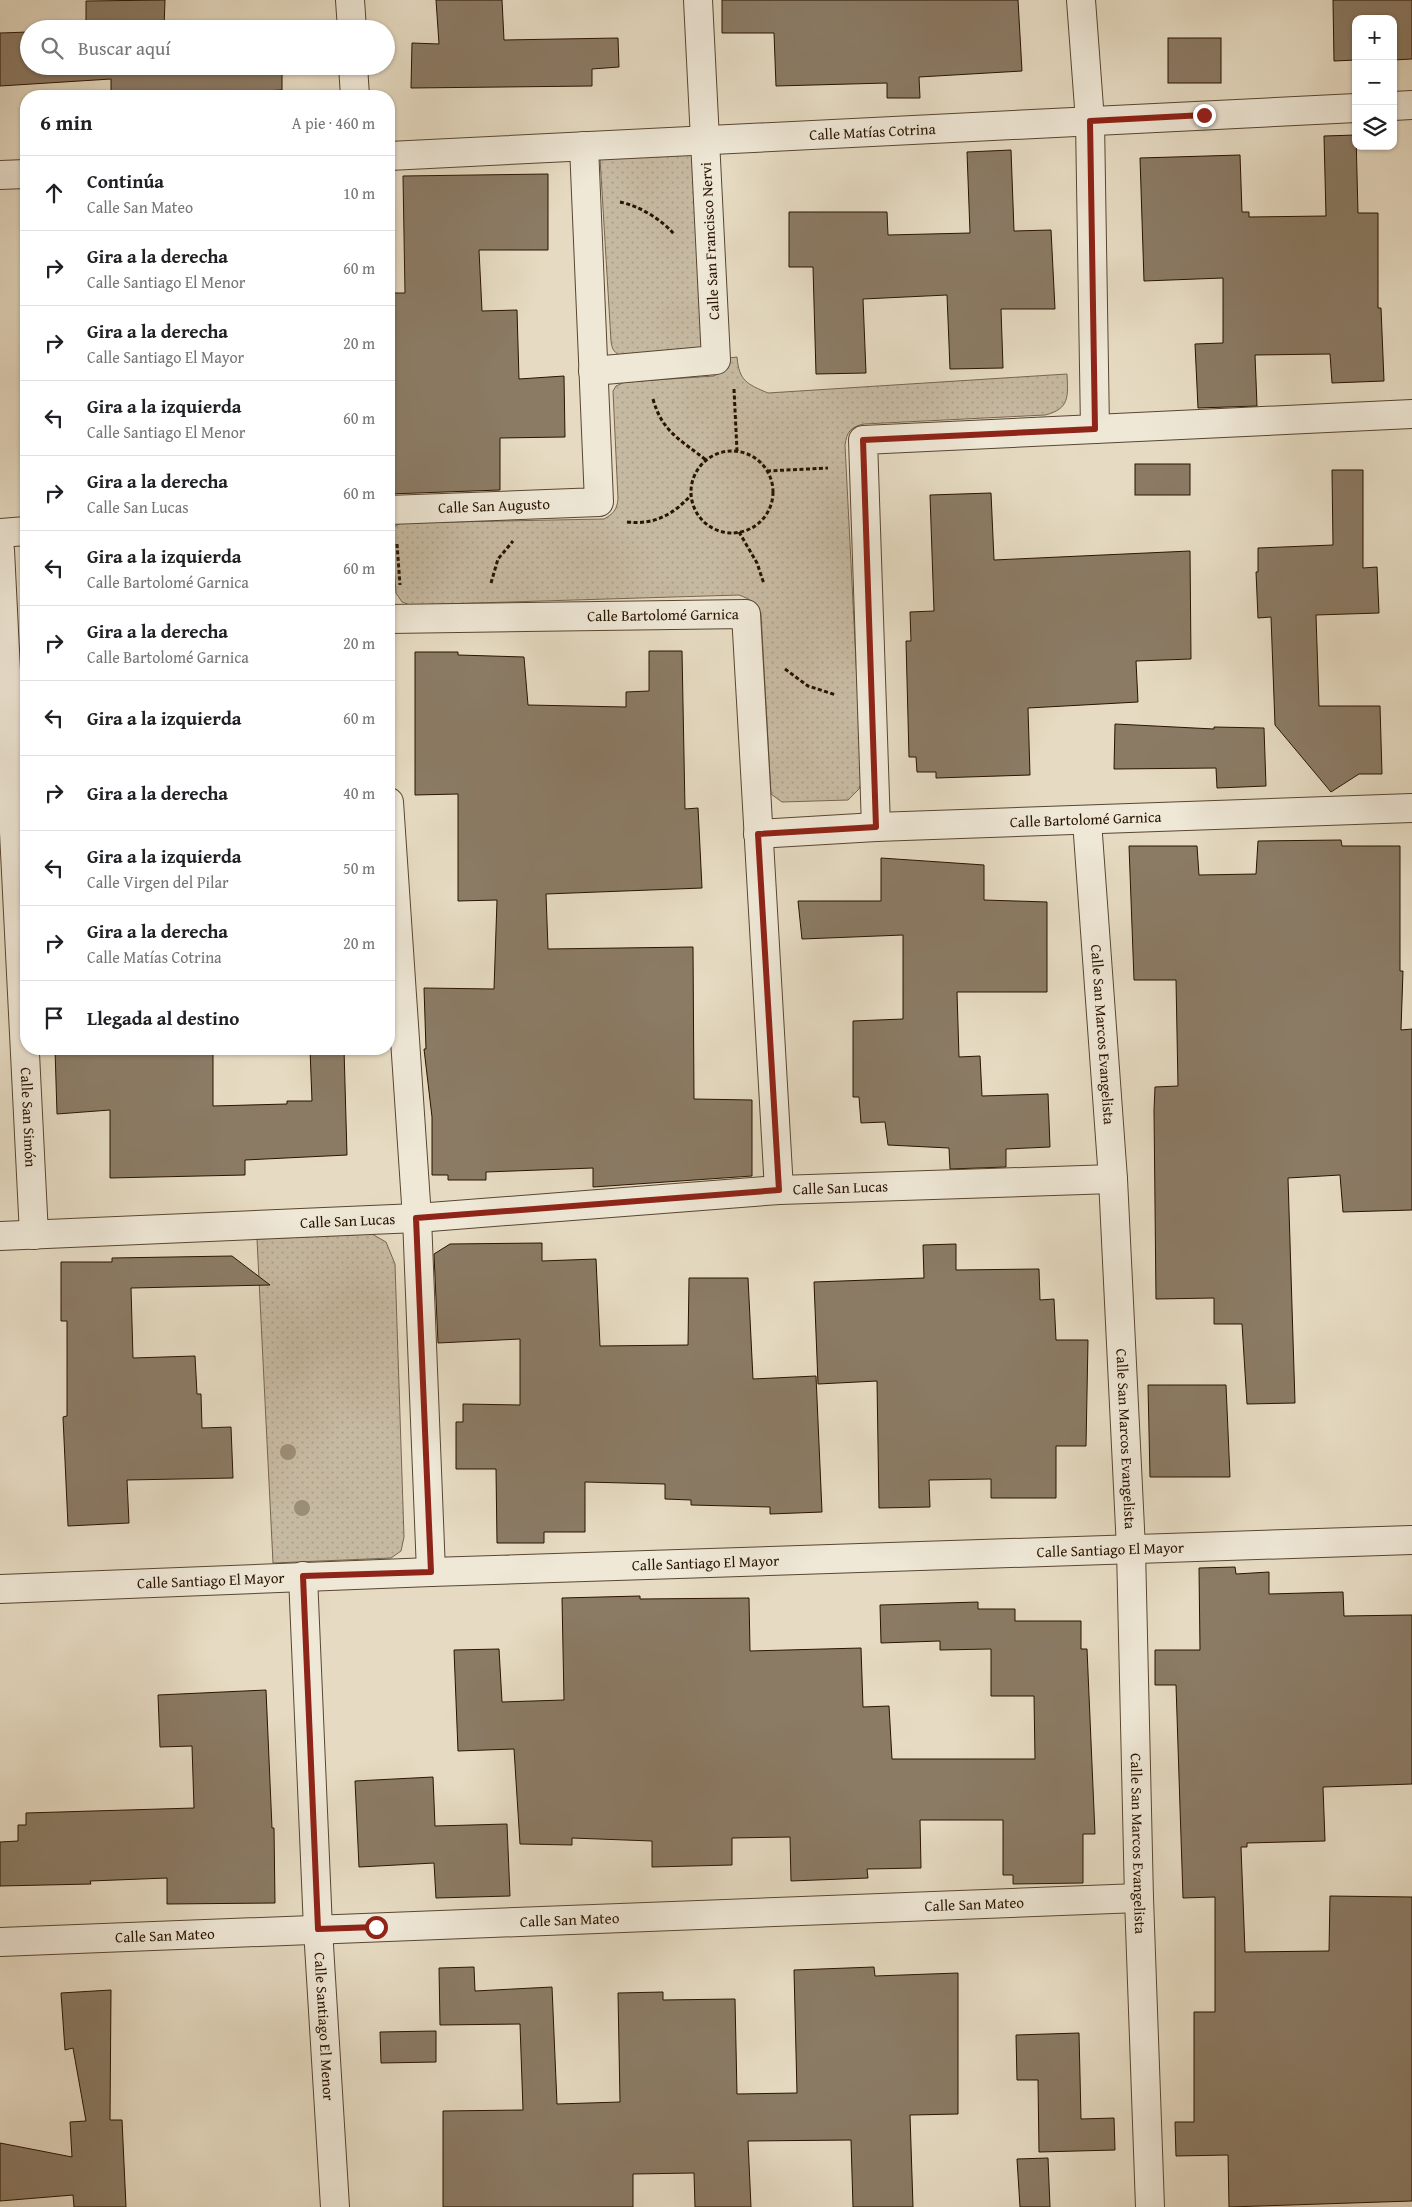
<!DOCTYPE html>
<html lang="es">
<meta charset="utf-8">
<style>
:root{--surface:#fff;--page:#f2f2f2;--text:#202124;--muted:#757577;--line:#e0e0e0}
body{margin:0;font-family:"Gentium Book Plus",serif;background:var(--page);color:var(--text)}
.controls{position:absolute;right:15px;top:15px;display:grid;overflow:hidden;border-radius:10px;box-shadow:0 1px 4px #0004}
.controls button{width:45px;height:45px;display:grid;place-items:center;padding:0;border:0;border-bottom:1px solid var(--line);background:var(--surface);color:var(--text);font:25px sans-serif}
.stop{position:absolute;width:15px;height:15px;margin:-11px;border:4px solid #8f2418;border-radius:50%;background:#fff}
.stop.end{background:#8f2418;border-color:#fff;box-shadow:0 1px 5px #0008}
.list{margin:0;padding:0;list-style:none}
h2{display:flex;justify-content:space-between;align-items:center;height:65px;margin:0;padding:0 20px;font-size:21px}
h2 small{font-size:16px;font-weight:400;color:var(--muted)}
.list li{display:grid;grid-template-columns:32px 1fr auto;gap:15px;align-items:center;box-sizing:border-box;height:75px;padding:0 20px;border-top:1px solid var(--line)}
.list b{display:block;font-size:19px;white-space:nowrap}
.list p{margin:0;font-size:16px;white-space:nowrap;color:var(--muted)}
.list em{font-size:16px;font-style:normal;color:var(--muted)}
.icon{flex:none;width:28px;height:28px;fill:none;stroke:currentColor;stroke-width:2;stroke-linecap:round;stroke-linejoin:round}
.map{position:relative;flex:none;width:1412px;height:2207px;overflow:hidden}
.search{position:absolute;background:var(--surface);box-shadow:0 1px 4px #0004;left:20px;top:20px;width:375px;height:55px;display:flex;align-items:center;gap:12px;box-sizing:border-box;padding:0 18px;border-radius:28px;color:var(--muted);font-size:19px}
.panel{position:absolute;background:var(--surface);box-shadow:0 1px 4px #0004;left:20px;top:90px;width:375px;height:965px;border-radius:20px}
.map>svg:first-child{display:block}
</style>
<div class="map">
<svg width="1412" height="2207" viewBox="0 0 1412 2207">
<defs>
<pattern id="park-dots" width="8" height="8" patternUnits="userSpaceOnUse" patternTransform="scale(1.25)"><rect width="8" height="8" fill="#c6b9a1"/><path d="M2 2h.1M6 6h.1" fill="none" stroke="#aa9e89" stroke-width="1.8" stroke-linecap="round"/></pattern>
</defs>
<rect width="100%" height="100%" fill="#e6dbc2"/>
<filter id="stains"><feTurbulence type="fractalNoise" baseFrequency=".004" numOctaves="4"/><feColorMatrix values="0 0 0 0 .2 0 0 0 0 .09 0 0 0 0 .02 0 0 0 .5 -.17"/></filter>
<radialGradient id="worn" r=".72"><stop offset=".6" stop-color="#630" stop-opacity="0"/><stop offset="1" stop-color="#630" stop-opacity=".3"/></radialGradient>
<g fill="url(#park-dots)" stroke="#786650">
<path d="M692,152L704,343L701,349L623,356C614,353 612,350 611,341L600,158Z"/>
<path d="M737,357C739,381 747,384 768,393L1067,374C1068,396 1070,409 1045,415L864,424C850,427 847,432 845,445L862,780L859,789L848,800L782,802L771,794L761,614C756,603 750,599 739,595L410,605L402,602L396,593L392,535L394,527L401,523L604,519C613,514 617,510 618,499L613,391L616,386L625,382L714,376L727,367L729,358Z"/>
<polygon points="372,1234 386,1242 395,1264 404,1537 401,1551 391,1558 273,1563 257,1239"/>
</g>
<g fill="#8b7b65" stroke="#291400">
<polygon points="165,0 164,28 227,25 227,22 281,21 281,29 86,29 86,1"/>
<polygon points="436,0 502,0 504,40 618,38 619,67 592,69 592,86 411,88 412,43 439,44"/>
<polygon points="722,0 1018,0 1022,71 919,77 920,98 887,98 887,83 776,86 774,33 722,33"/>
<polygon points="1333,0 1412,0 1412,59 1393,60 1393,19 1356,19 1356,60 1334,61"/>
<polygon points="29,32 29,66 282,66 282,90 262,91 262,96 111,96 111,79 0,86 0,33"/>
<rect x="1168" y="38" width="53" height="45"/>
<polygon points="1356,135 1358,213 1378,213 1378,308 1381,308 1384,381 1332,383 1330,354 1255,355 1257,406 1198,408 1195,344 1223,343 1223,278 1144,281 1140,158 1240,155 1242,212 1249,212 1249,217 1326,216 1324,136"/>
<polygon points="1011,150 1014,231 1051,230 1055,309 1001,309 1003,368 950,369 947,295 863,299 866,373 816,374 813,267 789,267 789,212 887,212 888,235 970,233 967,152"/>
<polygon points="548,174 548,250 479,250 482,311 517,310 519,379 564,376 565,437 500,438 500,490 389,494 389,293 405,293 403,176"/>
<rect x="1135" y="464" width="55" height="31"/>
<polygon points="1332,470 1363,470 1363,568 1377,567 1379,613 1316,615 1319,706 1380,706 1382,774 1359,774 1331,792 1275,725 1271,617 1258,618 1256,572 1258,572 1258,548 1333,545"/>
<polygon points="991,493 994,560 1190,551 1191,659 1136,661 1138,702 1028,708 1030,775 936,778 936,772 917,772 916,757 909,757 906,641 911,641 910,612 934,611 930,495"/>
<polygon points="649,651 682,651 685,809 698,808 702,888 546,894 548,949 693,947 694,1099 752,1100 752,1176 593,1187 593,1168 486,1172 486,1180 448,1180 448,1175 432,1175 432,1117 424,1049 426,1049 424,988 494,989 497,900 458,901 458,794 415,795 415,652 458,652 458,655 524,657 528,705 626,707 626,692 649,691"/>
<polygon points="1115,724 1214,729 1214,727 1264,728 1266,786 1217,788 1216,768 1114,769"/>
<polygon points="1341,840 1342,846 1400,846 1400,971 1403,971 1401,1030 1412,1029 1412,1210 1343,1212 1340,1175 1288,1178 1295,1403 1247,1404 1242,1324 1214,1324 1214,1298 1156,1299 1154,1110 1155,1087 1178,1086 1176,980 1134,980 1129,846 1197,846 1199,875 1256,874 1258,841"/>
<polygon points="881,858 984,865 984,900 1047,902 1047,992 957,992 959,1057 980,1056 982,1096 1048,1094 1050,1147 1006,1149 1006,1167 950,1169 949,1148 888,1145 885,1122 861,1123 859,1097 853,1097 853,1021 903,1019 903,935 802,939 798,901 881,901"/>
<polygon points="55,1049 213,1049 213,1106 287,1104 287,1101 312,1101 310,1049 344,1049 347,1155 245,1160 245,1175 110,1178 110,1110 57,1114"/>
<polygon points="542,1243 542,1261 596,1259 600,1346 688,1345 689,1278 748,1278 753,1379 816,1376 822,1512 770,1514 770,1507 691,1505 691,1500 665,1499 665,1484 585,1482 585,1532 544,1532 544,1543 497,1543 496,1469 456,1469 456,1422 463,1422 463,1404 520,1405 520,1339 438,1343 434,1254 450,1244"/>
<polygon points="956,1244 956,1270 1039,1269 1040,1300 1054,1299 1056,1340 1088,1340 1086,1446 1056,1446 1056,1498 991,1498 991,1479 929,1480 930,1507 879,1508 877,1381 818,1384 814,1282 924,1278 923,1245"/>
<polygon points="232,1256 270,1285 131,1288 133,1358 195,1356 197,1394 201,1394 202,1428 231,1427 233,1478 127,1480 129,1523 68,1526 63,1417 67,1416 67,1321 61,1321 61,1262 112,1262 112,1258"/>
<polygon points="1148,1385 1226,1385 1230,1477 1150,1477"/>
<polygon points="1235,1567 1236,1574 1269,1572 1269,1594 1343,1592 1344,1616 1412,1615 1412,1784 1323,1787 1325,1841 1247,1843 1247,1847 1241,1847 1245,1952 1329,1951 1330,1896 1412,1897 1412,2201 1229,2207 1228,2155 1176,2156 1175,2122 1194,2122 1194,2012 1215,2012 1215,1897 1183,1898 1176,1685 1155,1685 1155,1650 1200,1650 1199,1568"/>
<polygon points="640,1596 640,1599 749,1598 750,1651 861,1648 863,1707 889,1706 892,1759 1035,1759 1034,1696 991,1696 991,1649 940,1650 940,1641 881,1643 880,1605 978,1602 978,1609 1015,1609 1015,1621 1081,1621 1081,1649 1087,1649 1095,1834 1083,1834 1083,1883 1013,1884 1013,1875 1003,1875 1003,1820 920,1820 921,1868 867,1869 868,1878 791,1881 790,1837 732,1838 732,1865 652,1867 652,1841 572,1838 572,1845 520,1844 514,1749 458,1751 454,1650 499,1649 502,1702 564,1700 562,1598"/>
<polygon points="266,1690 272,1828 274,1828 275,1903 167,1904 167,1878 90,1881 91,1884 0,1886 0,1842 18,1841 18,1825 26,1825 26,1813 194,1808 192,1746 160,1747 158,1695"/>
<polygon points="433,1777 435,1826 507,1824 510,1896 436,1898 434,1863 359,1867 355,1781"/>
<polygon points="474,1967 475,1991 552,1987 557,2104 620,2102 618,1993 663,1992 663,2000 735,1999 737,2094 797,2093 794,1970 874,1967 875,1976 958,1973 958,2114 910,2115 913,2207 853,2207 851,2140 748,2141 751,2207 695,2207 694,2173 633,2174 633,2207 443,2207 443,2111 523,2110 520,2024 440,2025 439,1968"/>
<polygon points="111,1990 110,2120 122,2120 126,2207 74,2207 73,2195 0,2201 0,2143 72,2157 70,2122 86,2121 73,2048 65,2050 61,1993"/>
<polygon points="436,2031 436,2062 381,2063 380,2032"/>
<polygon points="1079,2033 1081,2119 1114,2118 1115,2150 1039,2152 1038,2080 1017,2080 1016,2035"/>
<polygon points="1048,2158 1050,2207 1020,2207 1017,2159"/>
</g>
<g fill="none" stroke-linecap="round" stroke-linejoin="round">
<defs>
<g id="minor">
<polyline points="350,0 352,29"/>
<polyline points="1081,0 1090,121 1095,429"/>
<polyline points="353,66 355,96"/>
<polyline points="1393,106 1412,105"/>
<path id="s1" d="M389,156L1356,108"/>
<polyline points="0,175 26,174"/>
<polyline points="593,371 716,360 698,0"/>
<path id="s2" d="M389,510L599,502L584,146"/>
<polyline points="0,533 26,531"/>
<path id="s3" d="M0,550L34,1235"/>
<path id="s4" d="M389,619L746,614L779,1190"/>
<polyline points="389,802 417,1218 431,1572"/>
<path id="s5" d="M1087,821L1113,1179L1131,1549L1139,1898L1150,2207"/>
<polyline points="876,827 863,440 1412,414"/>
<path id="s6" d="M758,834L876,827L1412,808"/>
<path id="s7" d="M0,1236L417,1218L779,1190L1113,1179"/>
<path id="s8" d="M303,1576L318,1929L335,2207"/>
<path id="s9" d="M0,1589L431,1572L1412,1540"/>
<path id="s10" d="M0,1942L1139,1898"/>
</g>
</defs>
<use href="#minor" stroke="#584630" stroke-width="30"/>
<g stroke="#291400" stroke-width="3" stroke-dasharray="4 2.5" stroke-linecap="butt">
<path d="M620,202C639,206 661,219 674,234"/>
<polyline points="734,389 737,451"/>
<path d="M653,399C662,432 681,440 706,460"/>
<circle cx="732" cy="492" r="41"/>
<polyline points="767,471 828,468"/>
<path d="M627,522C654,525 673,515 691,495"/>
<polyline points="739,532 757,563 764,584"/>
<polyline points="397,544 400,585"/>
<polyline points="491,583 498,559 513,541"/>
<polyline points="785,669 808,686 836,695"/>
</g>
<use href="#minor" stroke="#efe8d7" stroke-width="28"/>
</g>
<g fill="#9c8d76">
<circle cx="288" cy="1452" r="8"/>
<circle cx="302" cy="1508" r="8"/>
</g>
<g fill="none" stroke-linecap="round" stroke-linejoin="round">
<polyline stroke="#8f2418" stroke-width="6" points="376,1927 318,1929 303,1576 431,1572 416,1218 779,1190 758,834 876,827 863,440 1095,429 1090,121 1204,115"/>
</g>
<g text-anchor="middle" stroke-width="4" stroke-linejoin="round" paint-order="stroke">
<g font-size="15" fill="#291400" stroke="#efe8d7">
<text dy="5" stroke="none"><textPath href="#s1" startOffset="484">Calle Matías Cotrina</textPath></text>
<text transform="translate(710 241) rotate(-93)" y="5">Calle San Francisco Nervi</text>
<text dy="5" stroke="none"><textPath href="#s2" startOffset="105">Calle San Augusto</textPath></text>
<text dy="5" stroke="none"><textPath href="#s4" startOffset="274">Calle Bartolomé Garnica</textPath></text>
<text dy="5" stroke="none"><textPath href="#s6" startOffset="328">Calle Bartolomé Garnica</textPath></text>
<text dy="5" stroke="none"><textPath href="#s5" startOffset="214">Calle San Marcos Evangelista</textPath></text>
<text dy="5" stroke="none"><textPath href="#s3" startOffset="568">Calle San Simón</textPath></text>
<text dy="5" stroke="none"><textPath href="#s7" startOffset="842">Calle San Lucas</textPath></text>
<text dy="5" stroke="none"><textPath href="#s7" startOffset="348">Calle San Lucas</textPath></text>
<text dy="5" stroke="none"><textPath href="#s5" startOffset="619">Calle San Marcos Evangelista</textPath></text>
<text dy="5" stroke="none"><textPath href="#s9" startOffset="1111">Calle Santiago El Mayor</textPath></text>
<text dy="5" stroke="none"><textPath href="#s9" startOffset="706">Calle Santiago El Mayor</textPath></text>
<text dy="5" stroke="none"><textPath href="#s9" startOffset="211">Calle Santiago El Mayor</textPath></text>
<text dy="5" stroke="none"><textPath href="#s5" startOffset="1024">Calle San Marcos Evangelista</textPath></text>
<text dy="5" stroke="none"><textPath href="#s10" startOffset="975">Calle San Mateo</textPath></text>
<text dy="5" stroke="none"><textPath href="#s10" startOffset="570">Calle San Mateo</textPath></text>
<text dy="5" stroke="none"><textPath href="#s10" startOffset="165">Calle San Mateo</textPath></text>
<text dy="5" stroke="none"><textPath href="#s8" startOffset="451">Calle Santiago El Menor</textPath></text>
</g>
</g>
<rect width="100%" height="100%" filter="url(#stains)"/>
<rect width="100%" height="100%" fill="url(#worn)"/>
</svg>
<div class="controls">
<button>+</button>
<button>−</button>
<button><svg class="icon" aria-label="layers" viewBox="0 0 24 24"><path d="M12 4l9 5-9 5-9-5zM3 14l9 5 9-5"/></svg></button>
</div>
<div class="stop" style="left:376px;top:1927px"></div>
<div class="stop end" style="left:1204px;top:115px"></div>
<div class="search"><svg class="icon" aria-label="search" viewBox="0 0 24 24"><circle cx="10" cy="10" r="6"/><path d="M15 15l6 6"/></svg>Buscar aquí</div>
<section class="panel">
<h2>6 min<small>A pie · 460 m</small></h2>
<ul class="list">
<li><svg class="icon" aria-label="ahead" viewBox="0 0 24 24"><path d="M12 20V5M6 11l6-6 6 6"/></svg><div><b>Continúa</b><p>Calle San Mateo</p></div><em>10 m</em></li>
<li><svg class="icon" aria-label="right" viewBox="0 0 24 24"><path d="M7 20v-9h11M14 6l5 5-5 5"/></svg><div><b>Gira a la derecha</b><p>Calle Santiago El Menor</p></div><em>60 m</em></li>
<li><svg class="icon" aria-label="right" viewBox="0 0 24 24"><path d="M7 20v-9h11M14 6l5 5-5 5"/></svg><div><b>Gira a la derecha</b><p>Calle Santiago El Mayor</p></div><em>20 m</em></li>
<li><svg class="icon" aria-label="left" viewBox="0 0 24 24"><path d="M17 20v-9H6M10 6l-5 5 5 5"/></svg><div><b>Gira a la izquierda</b><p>Calle Santiago El Menor</p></div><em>60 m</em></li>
<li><svg class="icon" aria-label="right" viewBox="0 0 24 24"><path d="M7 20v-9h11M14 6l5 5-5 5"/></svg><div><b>Gira a la derecha</b><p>Calle San Lucas</p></div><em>60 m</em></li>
<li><svg class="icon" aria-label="left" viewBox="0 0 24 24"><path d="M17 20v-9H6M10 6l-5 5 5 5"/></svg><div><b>Gira a la izquierda</b><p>Calle Bartolomé Garnica</p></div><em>60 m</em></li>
<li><svg class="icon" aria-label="right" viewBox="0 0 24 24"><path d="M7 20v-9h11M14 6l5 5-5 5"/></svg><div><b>Gira a la derecha</b><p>Calle Bartolomé Garnica</p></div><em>20 m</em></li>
<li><svg class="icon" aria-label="left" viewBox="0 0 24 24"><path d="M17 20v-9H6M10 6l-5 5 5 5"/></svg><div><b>Gira a la izquierda</b></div><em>60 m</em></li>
<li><svg class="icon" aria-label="right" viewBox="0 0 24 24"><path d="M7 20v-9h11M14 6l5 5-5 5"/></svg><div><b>Gira a la derecha</b></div><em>40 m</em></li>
<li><svg class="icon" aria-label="left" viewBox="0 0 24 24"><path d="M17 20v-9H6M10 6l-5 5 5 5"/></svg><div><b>Gira a la izquierda</b><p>Calle Virgen del Pilar</p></div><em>50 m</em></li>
<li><svg class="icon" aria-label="right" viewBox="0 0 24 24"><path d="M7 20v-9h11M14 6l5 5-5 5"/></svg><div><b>Gira a la derecha</b><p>Calle Matías Cotrina</p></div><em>20 m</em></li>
<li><svg class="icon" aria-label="arrive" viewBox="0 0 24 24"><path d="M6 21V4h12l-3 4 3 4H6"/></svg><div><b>Llegada al destino</b></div></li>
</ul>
</section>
</div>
